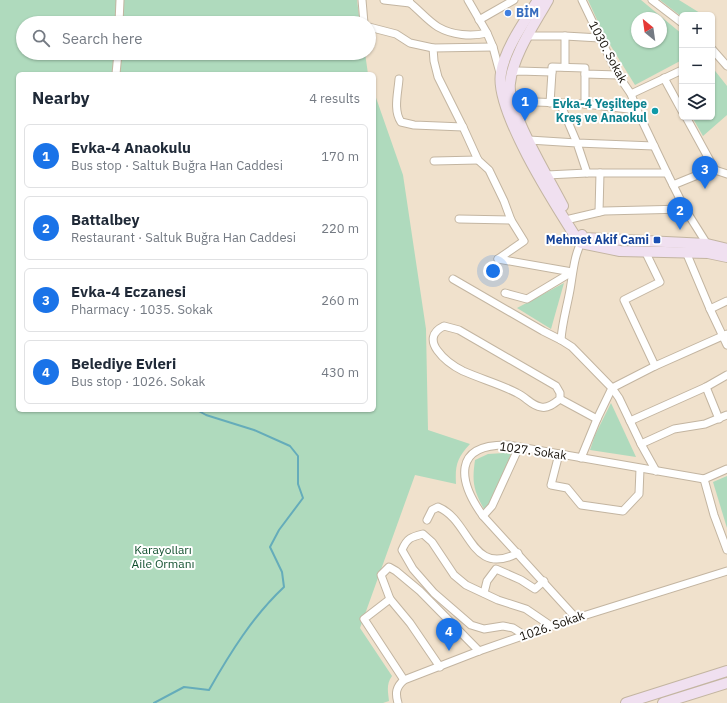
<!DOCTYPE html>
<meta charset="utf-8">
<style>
:root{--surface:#fff;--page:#f2f2f3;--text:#1f2937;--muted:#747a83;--line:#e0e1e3;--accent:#1a73e8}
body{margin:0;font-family:"IBM Plex Sans",sans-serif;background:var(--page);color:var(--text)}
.controls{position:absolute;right:12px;top:12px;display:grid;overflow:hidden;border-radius:6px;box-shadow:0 1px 3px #0004}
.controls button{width:36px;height:36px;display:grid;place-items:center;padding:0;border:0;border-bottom:1px solid var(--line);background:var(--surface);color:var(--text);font:20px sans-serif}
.compass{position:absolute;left:631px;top:12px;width:36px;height:36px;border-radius:50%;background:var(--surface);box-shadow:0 1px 3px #0004;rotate:331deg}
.you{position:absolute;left:493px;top:271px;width:14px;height:14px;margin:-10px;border:3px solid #fff;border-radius:50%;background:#1a73e8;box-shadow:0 0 0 6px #1a73e833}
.badge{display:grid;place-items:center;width:26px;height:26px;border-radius:50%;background:var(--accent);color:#fff;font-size:13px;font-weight:700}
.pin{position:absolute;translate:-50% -33px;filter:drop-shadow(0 1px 2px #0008)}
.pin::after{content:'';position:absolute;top:21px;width:14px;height:12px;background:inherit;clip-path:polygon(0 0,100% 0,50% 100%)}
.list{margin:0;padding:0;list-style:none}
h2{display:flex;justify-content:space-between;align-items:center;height:52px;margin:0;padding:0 16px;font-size:17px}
h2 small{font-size:13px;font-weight:400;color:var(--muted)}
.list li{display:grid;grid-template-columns:26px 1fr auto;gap:12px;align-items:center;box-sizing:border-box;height:64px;margin:0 8px 8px;padding:0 8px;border:1px solid var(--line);border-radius:6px}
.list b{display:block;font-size:15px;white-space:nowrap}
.list p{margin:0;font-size:13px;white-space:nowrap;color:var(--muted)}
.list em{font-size:13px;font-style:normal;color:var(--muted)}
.icon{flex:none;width:22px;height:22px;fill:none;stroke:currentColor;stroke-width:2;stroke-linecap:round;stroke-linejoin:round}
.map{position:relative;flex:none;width:727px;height:703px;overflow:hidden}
.search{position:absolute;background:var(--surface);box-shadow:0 1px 3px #0004;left:16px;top:16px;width:360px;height:44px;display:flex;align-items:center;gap:10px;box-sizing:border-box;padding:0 14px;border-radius:22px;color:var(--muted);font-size:15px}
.panel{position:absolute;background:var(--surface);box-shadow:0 1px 3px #0004;left:16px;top:72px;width:360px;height:340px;border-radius:6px}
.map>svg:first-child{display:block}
</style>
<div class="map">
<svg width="727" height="703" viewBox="0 0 727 703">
<rect width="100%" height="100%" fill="#f0e1cc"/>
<g fill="#afdabd" fill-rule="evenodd">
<path d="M0,0H357L360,23H23V53H365L368,74H18V410H374V92L403,175L426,329L428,430L470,444C457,458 455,465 456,484L415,475L360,628L392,676C386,684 388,692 389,701L383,703H0Z"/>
<path d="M588,0H641L682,34V60L635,85L604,35ZM637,18H661V42H637Z"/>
<polygon points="660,0 679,0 700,13 698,15 682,15 682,17"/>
<polygon points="712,67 727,86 727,115 703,136 692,117 712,117"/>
<polygon points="564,283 551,329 517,308"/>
<polygon points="611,403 636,457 590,450 595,435"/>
<path d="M504,453L511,454L491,503L484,509C473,490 472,481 475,460L488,454Z"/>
<polygon points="727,476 727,528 713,482"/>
</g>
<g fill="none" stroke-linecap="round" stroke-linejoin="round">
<path stroke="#65acba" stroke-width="2" d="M154,703L184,687L209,690C230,653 253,616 284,587L282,572L270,547L279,530L303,498L298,484V456L290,446L254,430L206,415L197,410"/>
<defs>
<g id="street">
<polyline points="362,0 364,23"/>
<polyline points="384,0 410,3"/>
<path d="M409,0L410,3C419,10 428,21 438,27C452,35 471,37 487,33"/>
<polyline points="468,0 487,33 493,47 500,73"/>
<polyline points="582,0 618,75 631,94 637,110 667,173 685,209 707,244 708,247"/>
<polyline points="652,0 682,23"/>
<polyline points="479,20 514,0"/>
<polyline points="119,23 120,0"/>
<polyline points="369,27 396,34 410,43 433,48"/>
<polyline points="528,36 565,36 600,38"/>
<polyline points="493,47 433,48 434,61 438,77 463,127 478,160 489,170 504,201 511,220 524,241 498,259"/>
<polyline points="712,49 727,66"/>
<polyline points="565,67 565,36"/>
<polyline points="512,73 518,71 552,72 552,67 585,68 585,74 618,75"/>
<polyline points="116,74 118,53"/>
<polyline points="664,78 682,111"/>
<path d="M399,79C398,93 393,110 401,122L414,125L463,127"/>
<polyline points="631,94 682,70"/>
<polyline points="512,101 585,104 637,110"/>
<polyline points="550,103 552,72"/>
<polyline points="560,103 577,143 654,146"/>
<polyline points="585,104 585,74"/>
<polyline points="686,117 715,170"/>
<polyline points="529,140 577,143 587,173 667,173"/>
<polyline points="434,161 478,160"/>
<polyline points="547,175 587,173"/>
<polyline points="673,185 705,172 715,170 727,174"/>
<polyline points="599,212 600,173"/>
<polyline points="459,219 511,220"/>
<polyline points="570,219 604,211 685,209"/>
<polyline points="645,251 660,282 624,300 655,366"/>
<polyline points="686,252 710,309 727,345"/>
<polyline points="498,259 572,272"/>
<polyline points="453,279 543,331 561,340 572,347 612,388 619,398 641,444 656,471"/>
<polyline points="505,293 527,299 572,272"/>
<polyline points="710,309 727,301"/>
<path d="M444,326L459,330L556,386L560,393V399C555,403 548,409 541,407C532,406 526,397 517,393C500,384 481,379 463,371C447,363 417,339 444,326Z"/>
<path d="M561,340C562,323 567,307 570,290C573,273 574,254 583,239"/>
<polyline points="706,387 719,419"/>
<polyline points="560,399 597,419"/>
<polyline points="630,421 706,387 727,375"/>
<polyline points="641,444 674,429 705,424 727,415"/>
<polyline points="559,454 551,485 567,488 581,505 623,511 639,494 640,469"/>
<polyline points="581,458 597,419 612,388 655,366 727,334"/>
<polyline points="704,479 714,515 727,550"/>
<polyline points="483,516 492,506 519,447"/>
<path d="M427,520L432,510L438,507C471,520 470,578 518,553"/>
<polyline points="484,593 487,581 496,569 521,580 535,589 544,581"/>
<polyline points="390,599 364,619 404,680"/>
<path d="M576,618L483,516C458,481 452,444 508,445L704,479L727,469"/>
<path d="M524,635L513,628L503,626L484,629L471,625L434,593L413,569L402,550C407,538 411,537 423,534L432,542L454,575L466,585L498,600L526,609L551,626"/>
<polyline points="440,667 410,623 390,599 381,575 389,567 396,571 420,591 479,651"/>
<path d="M398,703C395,693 396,687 404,680L479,651L551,626L727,571"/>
</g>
<g id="secondary">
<path d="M538,0C525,21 505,48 501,73C494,110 556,206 577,239L581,243L620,251L708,253L727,257"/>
<path d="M548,0C534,25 513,55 510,83C506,109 550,180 563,206"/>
<polyline points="582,235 584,238 707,244 727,249"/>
<polyline points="626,703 727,671"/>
<polyline points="663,703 727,683"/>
</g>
</defs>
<use href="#street" stroke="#c3b5a1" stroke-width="9"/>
<use href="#secondary" stroke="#c3b5a1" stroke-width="12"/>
<use href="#street" stroke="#fff" stroke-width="7"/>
<use href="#secondary" stroke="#f0e0f0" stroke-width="10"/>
</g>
<circle fill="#3f7fe0" stroke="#fff" stroke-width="1.5" cx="508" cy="13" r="4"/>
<circle fill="#0f9aa8" stroke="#fff" stroke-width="1.5" cx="655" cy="111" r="4"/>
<rect fill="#1a4fb4" stroke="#fff" stroke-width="1.5" x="653" y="236" width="8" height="8" rx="2"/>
<g text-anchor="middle" stroke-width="4" stroke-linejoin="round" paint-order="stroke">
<g font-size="12" font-weight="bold" fill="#366cbe" stroke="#fff" text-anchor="start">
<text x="516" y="17">BİM</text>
</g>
<g font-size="12" fill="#151009" stroke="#fff">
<text transform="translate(608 52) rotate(62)" y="4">1030. Sokak</text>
<text transform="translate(533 451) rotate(8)" y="4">1027. Sokak</text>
<text transform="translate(552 626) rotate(-19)" y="4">1026. Sokak</text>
</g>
<g font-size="12" font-weight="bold" fill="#0d838f" stroke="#fff" text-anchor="end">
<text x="647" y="108">Evka-4 Yeşiltepe<tspan x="647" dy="14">Kreş ve Anaokul</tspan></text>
</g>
<g font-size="12" font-weight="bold" fill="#164399" stroke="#fff" text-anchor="end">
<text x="649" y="244">Mehmet Akif Cami</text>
</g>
<g font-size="12" fill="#114f2e" stroke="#fff">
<text x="163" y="554">Karayolları<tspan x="163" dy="14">Aile Ormanı</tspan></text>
</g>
</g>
</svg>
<div class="controls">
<button>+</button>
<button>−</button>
<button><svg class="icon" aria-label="layers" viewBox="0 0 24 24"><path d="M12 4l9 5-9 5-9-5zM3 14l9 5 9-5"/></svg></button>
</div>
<svg class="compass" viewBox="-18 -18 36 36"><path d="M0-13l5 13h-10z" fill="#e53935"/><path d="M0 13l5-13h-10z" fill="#747a83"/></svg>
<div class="you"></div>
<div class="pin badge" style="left:525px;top:121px">1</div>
<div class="pin badge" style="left:680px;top:230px">2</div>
<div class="pin badge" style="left:705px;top:189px">3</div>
<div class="pin badge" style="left:449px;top:651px">4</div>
<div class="search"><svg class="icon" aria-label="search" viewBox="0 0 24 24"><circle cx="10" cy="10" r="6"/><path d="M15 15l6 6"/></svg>Search here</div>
<section class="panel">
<h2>Nearby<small>4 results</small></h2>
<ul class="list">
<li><span class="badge">1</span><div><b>Evka-4 Anaokulu</b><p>Bus stop · Saltuk Buğra Han Caddesi</p></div><em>170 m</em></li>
<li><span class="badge">2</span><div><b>Battalbey</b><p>Restaurant · Saltuk Buğra Han Caddesi</p></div><em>220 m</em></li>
<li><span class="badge">3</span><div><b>Evka-4 Eczanesi</b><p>Pharmacy · 1035. Sokak</p></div><em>260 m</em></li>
<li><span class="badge">4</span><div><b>Belediye Evleri</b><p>Bus stop · 1026. Sokak</p></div><em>430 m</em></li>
</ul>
</section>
</div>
